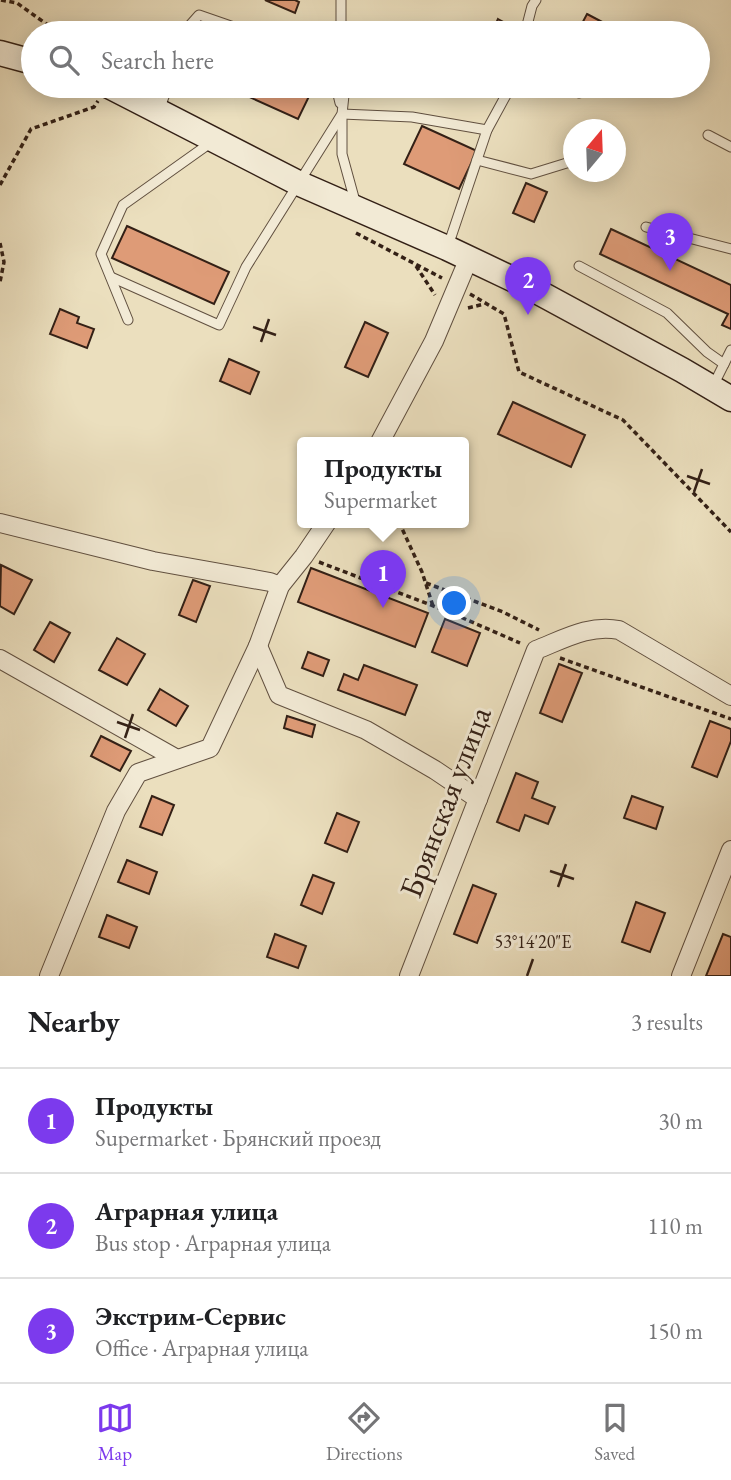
<!DOCTYPE html>
<meta charset="utf-8">
<style>
:root{--surface:#fff;--page:#f2f2f2;--text:#202124;--muted:#757577;--line:#e0e0e0;--accent:#7c3aed}
body{margin:0;font-family:"EB Garamond",serif;background:var(--page);color:var(--text)}
.compass{position:absolute;left:563px;top:119px;width:63px;height:63px;border-radius:50%;background:var(--surface);box-shadow:0 4px 18px #0003;rotate:19deg}
.you{position:absolute;left:455px;top:604px;width:24px;height:24px;margin:-18px;border:5px solid #fff;border-radius:50%;background:#1a73e8;box-shadow:0 0 0 10px #1a73e833}
.badge{display:grid;place-items:center;width:46px;height:46px;border-radius:50%;background:var(--accent);color:#fff;font-size:23px;font-weight:700}
.pin{position:absolute;translate:-50% -58px;filter:drop-shadow(0 2px 4px #0008)}
.pin::after{content:'';position:absolute;top:37px;width:24px;height:21px;background:inherit;clip-path:polygon(0 0,100% 0,50% 100%)}
.popup{position:absolute;left:297px;top:437px;width:172px;height:91px;box-sizing:border-box;display:grid;place-content:center;border-radius:7px;background:var(--surface);filter:drop-shadow(0 2px 5px #0005);font-size:23px;white-space:nowrap;color:var(--muted)}
.popup b{font-size:26px;color:var(--text)}
.popup::after{content:'';position:absolute;left:50%;top:100%;margin-left:-14px;border:14px solid transparent;border-top-color:var(--surface)}
.list{margin:0;padding:0;list-style:none}
h2{display:flex;justify-content:space-between;align-items:center;height:91px;margin:0;padding:0 28px;font-size:30px}
h2 small{font-size:23px;font-weight:400;color:var(--muted)}
.list li{display:grid;grid-template-columns:46px 1fr auto;gap:21px;align-items:center;box-sizing:border-box;height:105px;padding:0 28px;border-top:2px solid var(--line)}
.list b{display:block;font-size:26px;white-space:nowrap}
.list p{margin:0;font-size:23px;white-space:nowrap;color:var(--muted)}
.list em{font-size:23px;font-style:normal;color:var(--muted)}
.icon{flex:none;width:38px;height:38px;fill:none;stroke:currentColor;stroke-width:2;stroke-linecap:round;stroke-linejoin:round}
.map{position:relative;flex:none;width:731px;height:976px;overflow:hidden}
.search{position:absolute;background:var(--surface);box-shadow:0 4px 18px #0003;left:21px;right:21px;top:21px;height:77px;display:flex;align-items:center;gap:18px;box-sizing:border-box;padding:0 24px;border-radius:38px;color:var(--muted);font-size:26px}
.sheet{height:406px;background:var(--surface)}
nav{display:flex;justify-content:space-around;align-items:center;box-sizing:border-box;height:98px;border-top:2px solid var(--line);background:var(--surface);font-size:19px;color:var(--muted)}
nav a{display:grid;justify-items:center;gap:4px}
nav .on{color:var(--accent)}
.map>svg:first-child{display:block}
</style>
<div class="map">
<svg width="731" height="976" viewBox="0 0 731 976">
<rect width="100%" height="100%" fill="#ebdfbe"/>
<filter id="stains"><feTurbulence type="fractalNoise" baseFrequency=".00286" numOctaves="4"/><feColorMatrix values="0 0 0 0 .2 0 0 0 0 .09 0 0 0 0 .02 0 0 0 .5 -.17"/></filter>
<radialGradient id="worn" r=".72"><stop offset=".6" stop-color="#630" stop-opacity="0"/><stop offset="1" stop-color="#630" stop-opacity=".3"/></radialGradient>
<g fill="#de9b77" stroke="#332016" stroke-width="2">
<polygon points="265,0 295,0 299,2 295,13"/>
<polygon points="587,14 608,25 604,33 577,33"/>
<polygon points="498,19 516,29 514,33 492,32"/>
<polygon points="225,86 314,86 298,119"/>
<polygon points="422,126 477,151 459,189 404,164"/>
<polygon points="526,183 547,192 534,222 513,213"/>
<polygon points="127,226 229,272 214,304 112,258"/>
<polygon points="611,229 731,285 731,329 722,325 728,314 600,254"/>
<polygon points="60,309 79,317 77,323 94,329 87,348 50,334"/>
<polygon points="365,322 388,333 368,377 345,367"/>
<polygon points="229,359 259,372 250,394 220,381"/>
<polygon points="513,402 585,435 571,467 498,434"/>
<polygon points="1,565 32,580 14,614 0,606"/>
<polygon points="311,568 428,613 415,647 298,602"/>
<polygon points="193,580 210,586 196,622 179,615"/>
<polygon points="445,619 480,633 467,666 432,652"/>
<polygon points="50,622 70,633 54,662 34,650"/>
<polygon points="117,638 145,654 127,685 99,670"/>
<polygon points="308,652 329,660 323,676 302,668"/>
<polygon points="559,664 582,673 562,722 540,713"/>
<polygon points="364,665 417,685 405,715 338,690 344,674 358,680"/>
<polygon points="160,689 188,706 176,726 148,710"/>
<polygon points="287,716 315,725 312,737 284,728"/>
<polygon points="710,721 731,729 731,741 717,777 692,767"/>
<polygon points="101,736 131,751 120,771 91,756"/>
<polygon points="516,773 538,782 532,798 555,807 548,824 525,815 519,831 497,822"/>
<polygon points="152,796 174,805 162,835 140,827"/>
<polygon points="632,796 663,807 656,829 624,818"/>
<polygon points="337,813 359,822 347,852 325,843"/>
<polygon points="127,860 157,872 149,894 118,882"/>
<polygon points="313,875 334,883 322,914 301,905"/>
<polygon points="473,885 496,894 477,943 454,934"/>
<polygon points="636,902 665,913 650,952 622,942"/>
<polygon points="107,915 137,927 129,948 99,937"/>
<polygon points="275,934 306,946 298,968 267,957"/>
<polygon points="723,934 731,937 731,976 706,976"/>
</g>
<g fill="none" stroke-linecap="round" stroke-linejoin="round">
<defs>
<g id="lane">
<polyline points="183,33 199,15 251,33"/>
<polyline points="341,33 341,0"/>
<polyline points="525,33 532,6 536,0"/>
<polyline points="336,86 340,103"/>
<polyline points="556,86 579,93 583,86"/>
<polyline points="159,110 168,86"/>
<polyline points="342,114 412,117 487,130"/>
<polyline points="342,116 342,154 356,205"/>
<polyline points="708,135 731,147"/>
<polyline points="477,160 531,174 570,162 574,163"/>
<polyline points="646,227 731,249"/>
<polyline points="448,246 487,130 511,86"/>
<polyline points="579,266 667,313 707,352 724,364"/>
<polyline points="111,277 219,325 246,267 342,114 345,86"/>
<polyline points="128,320 101,254 123,205 213,141"/>
<polyline points="713,386 731,350"/>
</g>
<g id="street">
<polyline points="380,442 434,341 469,258"/>
<polyline points="0,523 153,561 270,582 280,586"/>
<polyline points="258,646 279,695 366,730 435,770 478,799"/>
<polyline points="0,659 177,759"/>
<polyline points="49,976 116,811 138,773 210,748 258,646 280,586 304,556 327,522"/>
<path d="M409,976L536,650C564,639 590,624 619,630L731,696"/>
<polyline points="681,976 731,850"/>
</g>
<g id="secondary">
<polyline points="0,53 33,62"/>
<polyline points="109,86 298,183 447,248 527,286 682,370 731,399"/>
</g>
</defs>
<use href="#lane" stroke="#615040" stroke-width="11"/>
<use href="#street" stroke="#615040" stroke-width="20"/>
<use href="#secondary" stroke="#332016" stroke-width="27"/>
<g stroke="#332016" stroke-width="3.5" stroke-dasharray="5 3.5" stroke-linecap="butt">
<polyline points="1,0 17,3 59,33"/>
<polyline points="0,185 31,129 94,107 98,101"/>
<polyline points="356,233 442,278"/>
<polyline points="0,243 4,262 0,282"/>
<polyline points="416,266 435,295"/>
<polyline points="470,294 504,314 519,372 623,420 731,532"/>
<polyline points="468,308 484,304"/>
<polyline points="399,522 422,572 433,606"/>
<polyline points="319,562 449,612 520,643"/>
<polyline points="426,583 503,612 539,630"/>
<polyline points="560,658 731,719"/>
</g>
<use href="#lane" stroke="#f2ead5" stroke-width="9"/>
<use href="#street" stroke="#f2ead5" stroke-width="18"/>
<use href="#secondary" stroke="#f2ead5" stroke-width="24"/>
</g>
<path fill="none" stroke="#332016" stroke-width="2.5" d="M253,327L276,335M261,342L269,319M687,476L710,484M694,492L702,469M117,722L140,730M125,738L133,714M550,871L574,879M558,887L566,864M527,976L533,959"/>
<g text-anchor="middle" stroke-width="6" stroke-linejoin="round" paint-order="stroke">
<g font-size="32" fill="#332016" stroke="#f2ead5">
<text transform="translate(445 802) rotate(-69)" y="11">Брянская улица</text>
</g>
</g>
<g font-size="18" text-anchor="middle" fill="#332016" stroke="#f2ead5" stroke-width="6" stroke-linejoin="round" paint-order="stroke">
<text x="533" y="948">53°14'20"E</text>
</g>
<rect width="100%" height="100%" filter="url(#stains)"/>
<rect width="100%" height="100%" fill="url(#worn)"/>
</svg>
<svg class="compass" viewBox="-18 -18 36 36"><path d="M0-13l5 13h-10z" fill="#e53935"/><path d="M0 13l5-13h-10z" fill="#757577"/></svg>
<div class="you"></div>
<div class="pin badge" style="left:383px;top:608px">1</div>
<div class="popup"><b>Продукты</b>Supermarket</div>
<div class="pin badge" style="left:528px;top:315px">2</div>
<div class="pin badge" style="left:670px;top:271px">3</div>
<div class="search"><svg class="icon" aria-label="search" viewBox="0 0 24 24"><circle cx="10" cy="10" r="6"/><path d="M15 15l6 6"/></svg>Search here</div>
</div>
<section class="sheet">
<h2>Nearby<small>3 results</small></h2>
<ul class="list">
<li><span class="badge">1</span><div><b>Продукты</b><p>Supermarket · Брянский проезд</p></div><em>30 m</em></li>
<li><span class="badge">2</span><div><b>Аграрная улица</b><p>Bus stop · Аграрная улица</p></div><em>110 m</em></li>
<li><span class="badge">3</span><div><b>Экстрим-Сервис</b><p>Office · Аграрная улица</p></div><em>150 m</em></li>
</ul>
</section>
<nav>
<a class="on"><svg class="icon" aria-label="map" viewBox="0 0 24 24"><path d="M3 6l6-2 6 2 6-2v14l-6 2-6-2-6 2zM9 4v14M15 6v14"/></svg>Map</a>
<a><svg class="icon" aria-label="directions" viewBox="0 0 24 24"><path d="M12 3l9 9-9 9-9-9zM9 14v-3h6M13 9l2 2-2 2"/></svg>Directions</a>
<a><svg class="icon" aria-label="saved" viewBox="0 0 24 24"><path d="M7 4h10v16l-5-4-5 4z"/></svg>Saved</a>
</nav>
